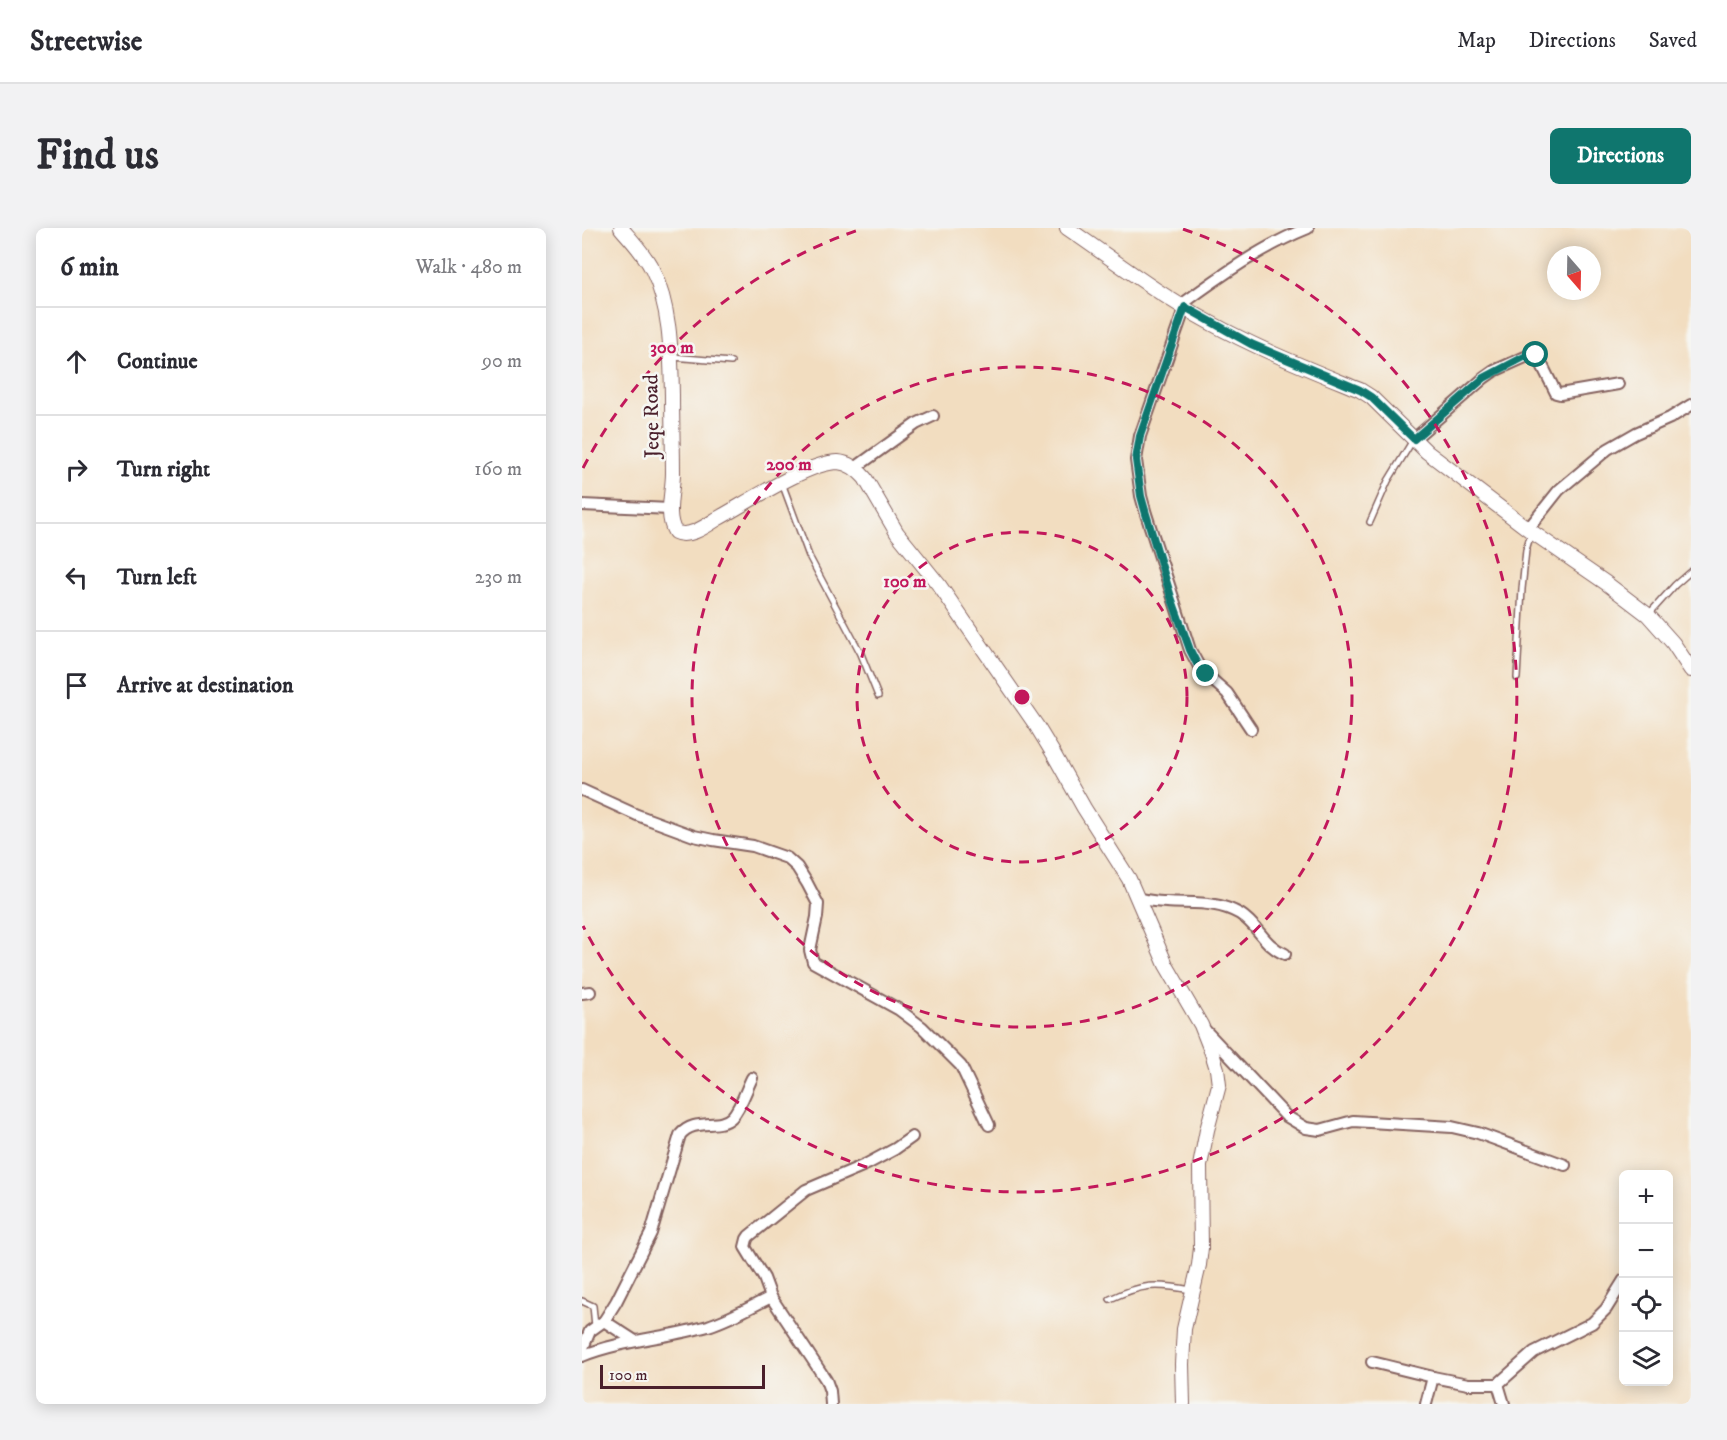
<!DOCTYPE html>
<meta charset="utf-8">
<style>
:root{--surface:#fff;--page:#f2f2f3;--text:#2b2b33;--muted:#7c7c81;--line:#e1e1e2;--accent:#0f766e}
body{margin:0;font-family:"IM FELL DW Pica",serif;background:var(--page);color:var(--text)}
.controls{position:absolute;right:18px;bottom:18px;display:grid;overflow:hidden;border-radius:9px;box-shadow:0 3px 15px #0003}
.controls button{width:54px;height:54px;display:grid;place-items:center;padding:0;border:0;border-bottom:2px solid var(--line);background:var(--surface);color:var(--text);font:30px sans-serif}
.compass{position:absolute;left:965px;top:18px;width:54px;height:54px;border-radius:50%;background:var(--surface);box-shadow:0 3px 15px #0003;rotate:160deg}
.scale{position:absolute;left:18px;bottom:15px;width:165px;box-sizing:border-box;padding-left:6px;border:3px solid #4a1f2b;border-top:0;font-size:16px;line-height:21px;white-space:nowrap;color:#4a1f2b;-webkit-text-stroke:4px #f6f6f2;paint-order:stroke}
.stop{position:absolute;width:18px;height:18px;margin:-14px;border:4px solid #0f766e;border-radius:50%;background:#fff}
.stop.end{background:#0f766e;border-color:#fff;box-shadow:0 2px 6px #0008}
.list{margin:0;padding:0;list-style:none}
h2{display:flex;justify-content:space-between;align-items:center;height:78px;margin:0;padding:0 24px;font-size:26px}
h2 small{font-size:20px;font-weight:400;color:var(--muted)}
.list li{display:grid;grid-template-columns:39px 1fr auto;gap:18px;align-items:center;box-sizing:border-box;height:108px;padding:0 24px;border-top:2px solid var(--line)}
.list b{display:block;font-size:22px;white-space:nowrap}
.list em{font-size:20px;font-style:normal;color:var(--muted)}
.icon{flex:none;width:33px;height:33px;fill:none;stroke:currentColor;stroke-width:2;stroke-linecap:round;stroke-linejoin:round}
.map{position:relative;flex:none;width:1109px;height:1176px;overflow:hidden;border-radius:9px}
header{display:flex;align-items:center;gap:36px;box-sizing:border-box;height:84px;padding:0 30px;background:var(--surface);border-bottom:2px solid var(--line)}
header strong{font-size:28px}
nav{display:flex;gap:33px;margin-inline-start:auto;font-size:21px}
.intro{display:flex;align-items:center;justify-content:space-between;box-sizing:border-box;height:144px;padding:0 36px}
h1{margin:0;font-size:42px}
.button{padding:15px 27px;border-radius:9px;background:var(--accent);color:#fff;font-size:21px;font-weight:700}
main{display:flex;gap:36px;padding:0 36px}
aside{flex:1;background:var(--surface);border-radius:9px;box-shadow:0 3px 15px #0003}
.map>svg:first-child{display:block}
</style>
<header>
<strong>Streetwise</strong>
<nav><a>Map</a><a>Directions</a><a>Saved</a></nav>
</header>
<div class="intro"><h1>Find us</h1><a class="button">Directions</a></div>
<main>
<aside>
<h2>6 min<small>Walk · 480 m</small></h2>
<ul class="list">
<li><svg class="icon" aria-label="ahead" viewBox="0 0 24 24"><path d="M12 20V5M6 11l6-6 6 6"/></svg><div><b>Continue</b></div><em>90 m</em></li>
<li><svg class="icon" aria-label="right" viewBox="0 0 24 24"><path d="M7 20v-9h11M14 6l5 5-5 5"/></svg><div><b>Turn right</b></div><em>160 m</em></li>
<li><svg class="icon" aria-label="left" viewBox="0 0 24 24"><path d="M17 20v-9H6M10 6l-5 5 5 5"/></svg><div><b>Turn left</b></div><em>230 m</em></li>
<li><svg class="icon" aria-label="arrive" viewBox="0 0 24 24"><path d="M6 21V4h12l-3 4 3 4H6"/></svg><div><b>Arrive at destination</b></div></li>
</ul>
</aside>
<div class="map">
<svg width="1109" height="1176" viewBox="0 0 1109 1176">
<rect width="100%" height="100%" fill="#f6f6f2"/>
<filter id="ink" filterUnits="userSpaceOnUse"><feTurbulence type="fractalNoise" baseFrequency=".0167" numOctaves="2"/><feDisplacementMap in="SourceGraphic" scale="12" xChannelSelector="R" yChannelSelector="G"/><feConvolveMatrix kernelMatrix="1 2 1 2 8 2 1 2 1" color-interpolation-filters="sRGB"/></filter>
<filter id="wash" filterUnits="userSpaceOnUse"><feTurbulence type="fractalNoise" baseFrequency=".008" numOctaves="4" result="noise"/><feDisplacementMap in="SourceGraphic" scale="24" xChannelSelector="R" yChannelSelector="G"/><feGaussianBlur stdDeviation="1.35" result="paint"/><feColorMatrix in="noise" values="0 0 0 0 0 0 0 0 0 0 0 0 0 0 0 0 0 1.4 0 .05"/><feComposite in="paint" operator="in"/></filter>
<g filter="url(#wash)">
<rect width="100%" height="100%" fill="#f2ddc0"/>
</g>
<g filter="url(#ink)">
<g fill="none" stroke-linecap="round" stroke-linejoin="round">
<defs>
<g id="service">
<polyline points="91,129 149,134"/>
<polyline points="200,255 227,328 279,426 296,468"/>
<polyline points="788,294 806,253 831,212"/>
<polyline points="1067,386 1093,357 1109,343"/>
<polyline points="935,450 940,361 944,322 949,305"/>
<path d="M528,1071C560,1056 574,1055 609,1062"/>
<polyline points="0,1073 11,1078 13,1098"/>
</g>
<g id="minor">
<path d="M599,77C638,48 681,18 726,0"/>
<polyline points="603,79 558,208 554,232 559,268 564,286 608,422 619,442 645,465 669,501"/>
<polyline points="832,211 902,150 912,143 950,126 954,127 957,131 974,165 978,166 1036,156"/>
<polyline points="273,240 334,196 351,188"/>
<polyline points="0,277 88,281"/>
<polyline points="946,301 977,262 1026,221 1054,205 1088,190 1109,177"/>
<polyline points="0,562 55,587 112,608 131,612 171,618 205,630 215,639 225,655 236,676 235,689 228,722 231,734 316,781 340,799 379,838 407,897"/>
<path d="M556,671C566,672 575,674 584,674C610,676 634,672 658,686C677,698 681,717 703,726"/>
<polyline points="0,765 8,764"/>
<polyline points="623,802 704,888 724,900 738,902 771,893 870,899 896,905 983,937"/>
<polyline points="189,1069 182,1050 163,1019 165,1011 167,1008 224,962 285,936 313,921 330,909"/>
<polyline points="22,1093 53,1113"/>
<path d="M0,1122L8,1103L22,1093L34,1074L69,1005L98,907C113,889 137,902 150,889C159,879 164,862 170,850"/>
<path d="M0,1128C40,1112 84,1110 126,1098C148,1091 169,1079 189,1069L244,1152L248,1163L249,1176"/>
<polyline points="790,1134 851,1149"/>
<polyline points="916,1156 922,1176"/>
<polyline points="844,1176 851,1149 886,1156 916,1156 952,1124 1010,1095 1024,1081 1042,1052"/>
</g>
<g id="tertiary">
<path d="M39,0C50,13 62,25 70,41C89,80 89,124 90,167C90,193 91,219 91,245C91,264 83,287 93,304C106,311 124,298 135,291C163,276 226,234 256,234C267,235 276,242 283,250L315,305L357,357L454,497L471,525L502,580L547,651L584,737L619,797L630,825L635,841L637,857L625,902L618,938L619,1020L617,1037L602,1101L600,1136L601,1176"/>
<path d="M485,0C532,32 577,67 627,94C676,121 727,141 778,162L789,169L845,224L950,304L1024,355L1066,387L1091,415L1109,442"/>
</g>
</defs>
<use href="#service" stroke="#85625f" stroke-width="8"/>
<use href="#minor" stroke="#85625f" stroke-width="14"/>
<use href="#tertiary" stroke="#85625f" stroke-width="16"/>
<use href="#service" stroke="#fff" stroke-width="5"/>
<use href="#minor" stroke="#fff" stroke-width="10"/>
<use href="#tertiary" stroke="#fff" stroke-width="14"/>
</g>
</g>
<g fill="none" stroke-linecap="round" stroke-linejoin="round" filter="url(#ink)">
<polyline stroke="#0f766e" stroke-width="8" points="624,446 617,440 608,422 589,369 564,286 559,268 554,232 558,208 603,79 669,116 778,162 789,169 832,211 902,150 944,128 954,127"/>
</g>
<g fill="none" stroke="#c2185b" stroke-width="3" stroke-dasharray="10 8">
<circle cx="440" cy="469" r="165"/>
<circle cx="440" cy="469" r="330"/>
<path d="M1 240A495 495 0 0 1 279 1M601 1A495 495 0 1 1 1 698"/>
</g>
<g text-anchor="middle" stroke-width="5" stroke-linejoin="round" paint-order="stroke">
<g font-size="21" fill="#4a1f2b" stroke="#f6f6f2">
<text transform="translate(69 188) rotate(-91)" y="7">Jeqe Road</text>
</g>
</g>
<circle cx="440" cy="469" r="9" fill="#c2185b" stroke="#f6f6f2" stroke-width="3"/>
<g font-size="18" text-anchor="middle" font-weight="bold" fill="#c2185b" stroke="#f6f6f2" stroke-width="5" stroke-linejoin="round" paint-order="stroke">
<text x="90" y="125">300 m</text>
<text x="207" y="242">200 m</text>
<text x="323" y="359">100 m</text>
</g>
</svg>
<div class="controls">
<button>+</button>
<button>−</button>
<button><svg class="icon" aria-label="locate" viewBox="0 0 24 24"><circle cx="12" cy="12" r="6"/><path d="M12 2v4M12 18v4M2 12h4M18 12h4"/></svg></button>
<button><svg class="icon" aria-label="layers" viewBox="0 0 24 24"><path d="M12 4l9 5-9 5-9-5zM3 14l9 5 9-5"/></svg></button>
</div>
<svg class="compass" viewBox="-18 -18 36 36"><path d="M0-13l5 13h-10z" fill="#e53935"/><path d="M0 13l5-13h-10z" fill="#7c7c81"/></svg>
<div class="scale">100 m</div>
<div class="stop" style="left:954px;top:127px"></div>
<div class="stop end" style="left:624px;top:446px"></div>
</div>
</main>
